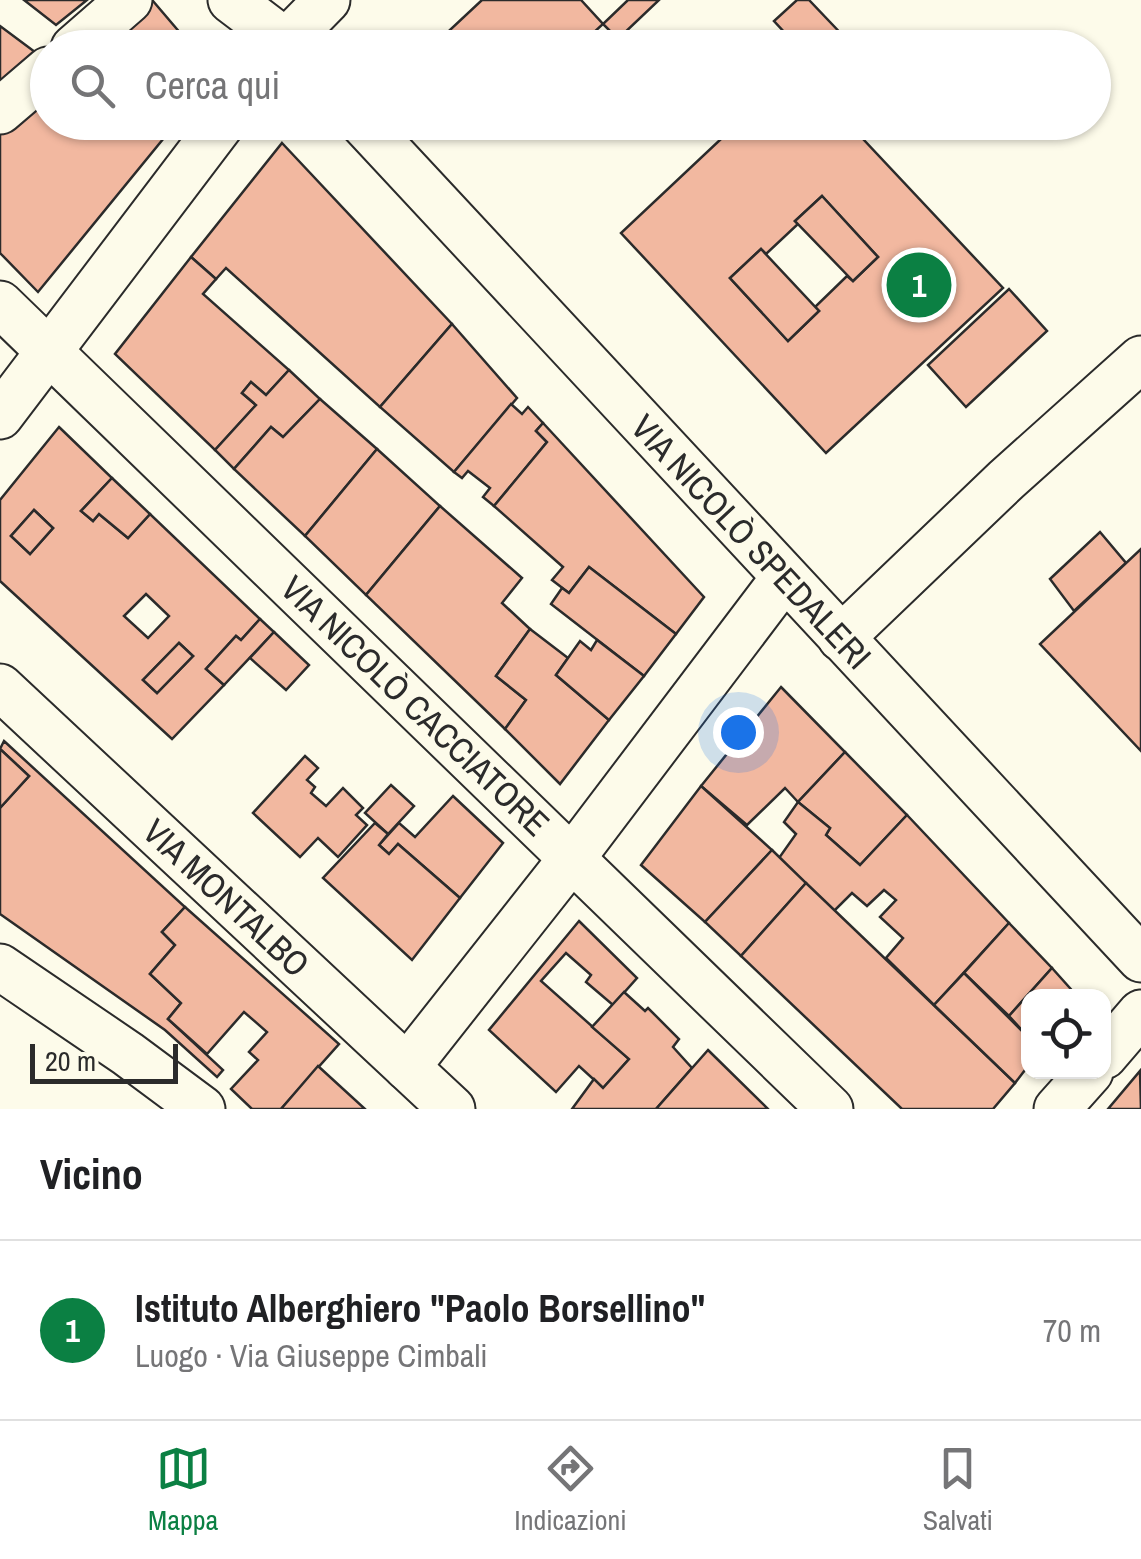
<!DOCTYPE html>
<html lang="it">
<meta charset="utf-8">
<style>
:root{--surface:#fff;--page:#f2f2f2;--text:#202124;--muted:#757577;--line:#e0e0e0;--accent:#0b8043}
body{margin:0;font-family:"Archivo Narrow",sans-serif;background:var(--page);color:var(--text)}
.controls{position:absolute;right:30px;bottom:30px;display:grid;overflow:hidden;border-radius:20px;box-shadow:0 2px 8px #0004}
.controls button{width:90px;height:90px;display:grid;place-items:center;padding:0;border:0;border-bottom:2px solid var(--line);background:var(--surface);color:var(--text);font:50px sans-serif}
.scale{position:absolute;left:30px;bottom:25px;width:148px;box-sizing:border-box;padding-left:10px;border:5px solid #2b2b2b;border-top:0;font-size:28px;line-height:35px;white-space:nowrap;color:#2b2b2b;-webkit-text-stroke:8px #fdfbea;paint-order:stroke}
.you{position:absolute;left:738px;top:732px;width:35px;height:35px;margin:-25px;border:8px solid #fff;border-radius:50%;background:#1a73e8;box-shadow:0 0 0 15px #1a73e833}
.badge{display:grid;place-items:center;width:65px;height:65px;border-radius:50%;background:var(--accent);color:#fff;font-size:32px;font-weight:700}
.pin{position:absolute;translate:-50% -50%;border:5px solid #fff;box-shadow:0 2px 10px #0006}
.list{margin:0;padding:0;list-style:none}
h2{display:flex;justify-content:space-between;align-items:center;height:130px;margin:0;padding:0 40px;font-size:42px}
h2 small{font-size:32px;font-weight:400;color:var(--muted)}
.list li{display:grid;grid-template-columns:65px 1fr auto;gap:30px;align-items:center;box-sizing:border-box;height:180px;padding:0 40px;border-top:2px solid var(--line)}
.list b{display:block;font-size:38px;white-space:nowrap}
.list p{margin:0;font-size:32px;white-space:nowrap;color:var(--muted)}
.list em{font-size:32px;font-style:normal;color:var(--muted)}
.icon{flex:none;width:55px;height:55px;fill:none;stroke:currentColor;stroke-width:2;stroke-linecap:round;stroke-linejoin:round}
.map{position:relative;flex:none;width:1141px;height:1109px;overflow:hidden}
.search{position:absolute;background:var(--surface);box-shadow:0 2px 8px #0004;left:30px;right:30px;top:30px;height:110px;display:flex;align-items:center;gap:25px;box-sizing:border-box;padding:0 35px;border-radius:55px;color:var(--muted);font-size:38px}
.sheet{height:310px;background:var(--surface)}
nav{display:flex;justify-content:space-around;align-items:center;box-sizing:border-box;height:140px;border-top:2px solid var(--line);background:var(--surface);font-size:28px;color:var(--muted)}
nav a{display:grid;justify-items:center;gap:5px}
nav .on{color:var(--accent)}
.map>svg:first-child{display:block}
</style>
<div class="map">
<svg width="1141" height="1109" viewBox="0 0 1141 1109">
<rect width="100%" height="100%" fill="#fdfbea"/>
<g fill="#f2b8a0" stroke="#2b2b2b" stroke-width="2.5" fill-rule="evenodd">
<polygon points="24,0 87,0 56,25"/>
<polygon points="482,0 581,0 603,24 577,48 442,48 437,42"/>
<polygon points="628,0 659,0 618,39 603,24"/>
<polygon points="797,0 809,0 849,42 844,48 799,48 774,21"/>
<polygon points="153,1 193,48 99,48"/>
<polygon points="0,26 39,55 0,87"/>
<polygon points="48,91 48,122 177,122 38,292 0,253 0,132"/>
<path d="M739,122H847L1003,288L826,453L621,233ZM822,196L878,257L853,281L847,276L815,307L819,311L788,341L730,278L761,249L766,254L798,224L795,221Z"/>
<polygon points="282,143 452,324 380,407 226,268 216,279 191,257"/>
<polygon points="822,196 878,257 853,281 795,221"/>
<polygon points="761,249 819,311 788,341 730,278"/>
<polygon points="191,257 216,279 203,294 289,370 266,395 251,382 242,393 256,405 215,450 115,354"/>
<polygon points="1009,289 1047,331 966,407 928,365"/>
<polygon points="452,324 517,398 454,472 380,407"/>
<polygon points="289,370 320,399 283,437 271,427 234,469 215,450 256,405 242,393 251,382 266,395"/>
<polygon points="320,399 377,449 305,536 234,469 271,427 283,437"/>
<polygon points="511,404 522,414 528,407 543,423 536,431 547,442 494,506 483,497 490,488 468,471 462,478 454,472"/>
<polygon points="543,423 704,597 676,634 589,567 569,593 552,580 563,567 494,506 547,442 536,431"/>
<path d="M59,427L112,478L81,511L93,521L99,514L128,538L150,514L260,619L241,640L236,636L206,669L224,685L172,739L0,581V500ZM34,510L53,528L30,554L11,536ZM146,594L169,616L148,638L124,616ZM179,643L193,656L157,693L143,680Z"/>
<polygon points="377,449 440,506 366,595 305,536"/>
<polygon points="112,478 150,514 128,538 99,514 93,521 81,511"/>
<polygon points="440,506 522,578 502,603 530,629 496,676 526,700 505,729 366,595"/>
<polygon points="34,510 53,528 30,554 11,536"/>
<polygon points="1100,532 1126,563 1074,611 1050,579"/>
<polygon points="1141,549 1141,751 1040,644"/>
<polygon points="589,567 676,634 644,676 551,604 562,588 569,593"/>
<polygon points="260,619 274,632 224,685 206,669 236,636 241,640"/>
<polygon points="530,629 568,658 556,675 609,720 560,784 505,729 526,700 496,676"/>
<polygon points="274,632 309,665 286,690 250,658"/>
<polygon points="597,640 644,676 609,720 556,675 580,641 591,650"/>
<polygon points="179,643 193,656 157,693 143,680"/>
<polygon points="781,687 845,752 798,802 785,788 747,825 701,786"/>
<polygon points="4,741 185,907 162,932 175,945 150,974 181,1003 168,1019 223,1070 217,1077 165,1030 0,914 0,808 29,776 0,749"/>
<polygon points="0,749 29,776 0,808"/>
<polygon points="845,752 907,815 860,865 826,835 830,828 798,802"/>
<polygon points="305,756 318,768 307,780 315,787 311,793 326,806 343,788 363,808 356,815 367,825 338,857 318,838 300,857 253,813"/>
<polygon points="391,785 414,806 388,834 365,813"/>
<polygon points="701,786 772,850 705,922 641,865"/>
<polygon points="453,796 503,843 460,898 398,844 389,854 379,845 399,823 415,837"/>
<polygon points="798,802 830,828 826,835 860,865 907,815 1009,923 934,1005 886,958 903,938 880,917 896,900 884,890 867,906 852,893 834,911 779,858 796,834 784,822"/>
<polygon points="375,823 388,834 379,845 389,854 398,844 460,898 412,960 323,878"/>
<polygon points="772,850 806,883 741,956 705,922"/>
<polygon points="806,883 1015,1083 993,1109 902,1109 741,956"/>
<polygon points="185,907 339,1044 281,1109 252,1109 231,1089 258,1060 249,1052 267,1032 244,1012 207,1054 168,1019 181,1003 150,974 175,945 162,932"/>
<polygon points="579,921 637,978 613,1005 586,982 591,975 566,953 541,981 629,1059 603,1088 579,1066 556,1092 489,1030"/>
<polygon points="1009,923 1052,968 1009,1016 964,973"/>
<polygon points="1052,968 1077,996 1028,996 1028,1037 1009,1016"/>
<polygon points="964,973 1028,1037 1028,1066 1015,1083 934,1005"/>
<polygon points="624,992 645,1011 648,1008 679,1039 673,1047 692,1068 656,1109 572,1109 594,1079 603,1088 629,1059 592,1027"/>
<polygon points="708,1050 768,1109 656,1109"/>
<polygon points="318,1066 365,1109 281,1109"/>
<polygon points="1140,1071 1141,1109 1108,1109"/>
</g>
<g fill="none" stroke-linecap="round" stroke-linejoin="round">
<defs>
<g id="minor">
<polyline points="231,0 294,48"/>
<polyline points="74,48 129,0"/>
<polyline points="280,48 327,0"/>
<polyline points="0,111 48,70"/>
<polyline points="362,122 1141,959"/>
<polyline points="0,304 830,1109"/>
<polyline points="0,416 223,122"/>
<polyline points="841,638 1006,480 1141,359"/>
<polyline points="0,687 452,1109"/>
<polyline points="0,967 128,1054 202,1109"/>
<polyline points="1104,1056 1141,1013"/>
<polyline points="407,1067 572,858 784,578"/>
<polyline points="1057,1109 1090,1072"/>
</g>
</defs>
<use href="#minor" stroke="#2b2b2b" stroke-width="49"/>
<use href="#minor" stroke="#fdfbea" stroke-width="45"/>
</g>
<g text-anchor="middle" stroke-width="8" stroke-linejoin="round" paint-order="stroke">
<g font-size="35" fill="#2b2b2b" stroke="#fdfbea">
<text transform="translate(751 542) rotate(47)" y="12">VIA NICOLÒ SPEDALERI</text>
<text transform="translate(415 706) rotate(44)" y="12">VIA NICOLÒ CACCIATORE</text>
<text transform="translate(226 898) rotate(43)" y="12">VIA MONTALBO</text>
</g>
</g>
</svg>
<div class="controls">
<button><svg class="icon" aria-label="locate" viewBox="0 0 24 24"><circle cx="12" cy="12" r="6"/><path d="M12 2v4M12 18v4M2 12h4M18 12h4"/></svg></button>
</div>
<div class="scale">20 m</div>
<div class="you"></div>
<div class="pin badge" style="left:919px;top:285px">1</div>
<div class="search"><svg class="icon" aria-label="search" viewBox="0 0 24 24"><circle cx="10" cy="10" r="6"/><path d="M15 15l6 6"/></svg>Cerca qui</div>
</div>
<section class="sheet">
<h2>Vicino<small></small></h2>
<ul class="list">
<li><span class="badge">1</span><div><b>Istituto Alberghiero &quot;Paolo Borsellino&quot;</b><p>Luogo · Via Giuseppe Cimbali</p></div><em>70 m</em></li>
</ul>
</section>
<nav>
<a class="on"><svg class="icon" aria-label="map" viewBox="0 0 24 24"><path d="M3 6l6-2 6 2 6-2v14l-6 2-6-2-6 2zM9 4v14M15 6v14"/></svg>Mappa</a>
<a><svg class="icon" aria-label="directions" viewBox="0 0 24 24"><path d="M12 3l9 9-9 9-9-9zM9 14v-3h6M13 9l2 2-2 2"/></svg>Indicazioni</a>
<a><svg class="icon" aria-label="saved" viewBox="0 0 24 24"><path d="M7 4h10v16l-5-4-5 4z"/></svg>Salvati</a>
</nav>
